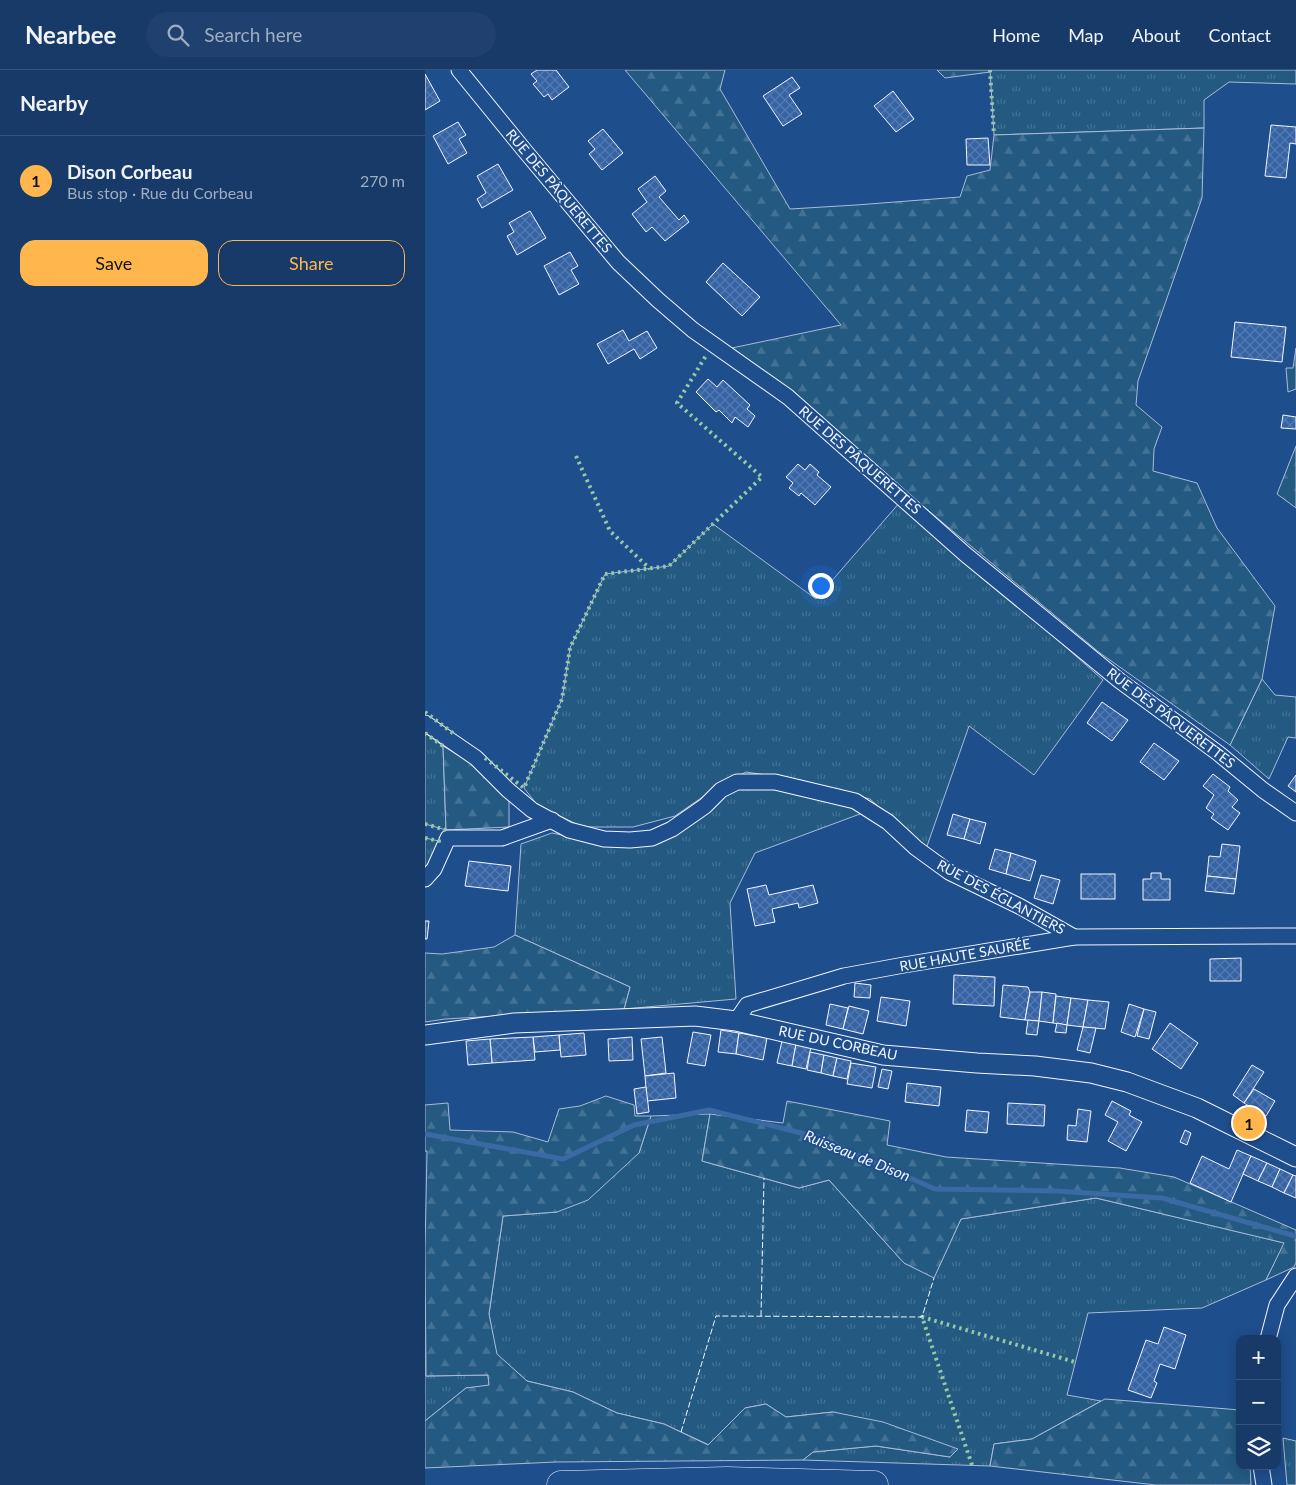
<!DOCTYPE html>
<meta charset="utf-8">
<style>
:root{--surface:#173a69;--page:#20416f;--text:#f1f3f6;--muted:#9eadc0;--line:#36547d;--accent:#ffb74d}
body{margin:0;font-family:Lato,sans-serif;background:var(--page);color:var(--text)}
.controls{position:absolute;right:15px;bottom:15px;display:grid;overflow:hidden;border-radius:10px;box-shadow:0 2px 12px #0003}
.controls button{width:45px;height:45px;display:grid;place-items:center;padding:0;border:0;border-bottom:1px solid var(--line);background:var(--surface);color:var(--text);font:25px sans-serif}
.you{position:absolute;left:395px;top:515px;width:18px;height:18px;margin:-12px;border:4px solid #fff;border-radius:50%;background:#1a73e8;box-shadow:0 0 0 8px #1a73e833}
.badge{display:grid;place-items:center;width:32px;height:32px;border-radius:50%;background:var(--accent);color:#111;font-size:16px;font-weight:700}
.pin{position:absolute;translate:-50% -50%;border:2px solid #fff;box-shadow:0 1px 5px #0006}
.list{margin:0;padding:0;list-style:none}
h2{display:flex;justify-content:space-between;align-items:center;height:65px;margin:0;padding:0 20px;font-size:21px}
h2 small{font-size:16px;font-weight:400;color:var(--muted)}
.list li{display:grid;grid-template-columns:32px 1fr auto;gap:15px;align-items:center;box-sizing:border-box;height:90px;padding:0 20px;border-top:1px solid var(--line)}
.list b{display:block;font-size:19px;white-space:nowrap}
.list p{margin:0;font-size:16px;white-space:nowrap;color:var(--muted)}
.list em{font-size:16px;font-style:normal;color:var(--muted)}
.actions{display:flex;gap:10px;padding:15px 20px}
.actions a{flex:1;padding:11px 0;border:1px solid var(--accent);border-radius:15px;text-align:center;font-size:18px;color:var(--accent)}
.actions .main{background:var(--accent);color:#111}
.icon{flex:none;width:28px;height:28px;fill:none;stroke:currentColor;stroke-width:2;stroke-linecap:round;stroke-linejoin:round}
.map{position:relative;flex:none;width:871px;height:1415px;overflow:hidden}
header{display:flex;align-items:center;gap:30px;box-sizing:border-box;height:70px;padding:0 25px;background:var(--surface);border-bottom:1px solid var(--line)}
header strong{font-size:24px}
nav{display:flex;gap:28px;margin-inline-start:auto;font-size:18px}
.search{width:350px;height:45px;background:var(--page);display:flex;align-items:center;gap:12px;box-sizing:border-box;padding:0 18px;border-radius:28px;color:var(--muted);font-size:19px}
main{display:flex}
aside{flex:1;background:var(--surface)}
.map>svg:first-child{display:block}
</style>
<header>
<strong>Nearbee</strong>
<div class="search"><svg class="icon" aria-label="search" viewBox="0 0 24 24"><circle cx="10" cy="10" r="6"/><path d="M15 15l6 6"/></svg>Search here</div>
<nav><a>Home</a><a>Map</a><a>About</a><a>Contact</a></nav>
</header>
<main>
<aside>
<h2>Nearby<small></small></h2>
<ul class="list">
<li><span class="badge">1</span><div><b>Dison Corbeau</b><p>Bus stop · Rue du Corbeau</p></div><em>270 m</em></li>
</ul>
<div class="actions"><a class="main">Save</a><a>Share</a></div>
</aside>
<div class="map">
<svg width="871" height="1415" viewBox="0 0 871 1415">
<defs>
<pattern id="grass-tufts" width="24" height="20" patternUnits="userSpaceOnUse" patternTransform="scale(1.25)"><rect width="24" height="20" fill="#245a82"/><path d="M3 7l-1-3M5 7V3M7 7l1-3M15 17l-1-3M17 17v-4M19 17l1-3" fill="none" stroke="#447295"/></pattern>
<pattern id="forest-firs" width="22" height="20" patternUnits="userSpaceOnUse" patternTransform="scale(1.25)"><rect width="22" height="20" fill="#245a82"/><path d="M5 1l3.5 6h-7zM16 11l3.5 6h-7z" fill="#447295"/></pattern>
<pattern id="building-cross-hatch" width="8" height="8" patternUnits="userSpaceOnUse" patternTransform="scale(1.25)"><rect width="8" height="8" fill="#3563a3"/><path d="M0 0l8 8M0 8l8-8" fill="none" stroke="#537ab1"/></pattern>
</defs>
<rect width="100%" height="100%" fill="#1f4e8c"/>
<g fill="url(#grass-tufts)" stroke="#a8bbd7">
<polygon points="565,0 871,0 871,14 804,12 779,30 779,58 569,65"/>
<polygon points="476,431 678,610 609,705 544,656 501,779 445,729 375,710 321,702 292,717 250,746 208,757 158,757 113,736 99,718 137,629 145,578 180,504 244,496 288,454 391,529"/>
<polygon points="837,609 850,625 871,627 871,668 863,667 844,709 805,675"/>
<polygon points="0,663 18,676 21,760 0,754"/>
<polygon points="343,714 443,741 330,783 305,833 311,929 199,939 205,917 90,865 96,774 127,763 166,771 205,774 307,718"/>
<polygon points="0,768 14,771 0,803"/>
<polygon points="285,1044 277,1091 374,1118 404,1110 479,1193 509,1207 536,1149 671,1128 860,1173 841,1210 777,1238 663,1243 642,1325 676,1331 607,1369 569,1374 565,1396 378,1390 388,1382 451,1376 525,1387 408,1342 361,1347 341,1334 320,1338 284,1375 239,1354 192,1343 148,1322 102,1311 71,1284 64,1244 78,1146 132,1142 214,1083 226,1046"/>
<polygon points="0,1235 1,1306 63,1305 64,1316 41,1318 0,1351"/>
<polygon points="858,1368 871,1371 871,1415 862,1415"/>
</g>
<g fill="url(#forest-firs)" stroke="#a8bbd7">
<polygon points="200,0 300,0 295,19 365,139 431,135 535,127 542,106 565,100 569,65 779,58 777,128 713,311 711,335 737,357 729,379 728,401 772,413 792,458 850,536 837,609 805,675 675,583 307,278 416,255"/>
<polygon points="512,0 565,0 565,2 520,8"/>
<polygon points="871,278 871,319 863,322 861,298 868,298"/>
<polygon points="871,376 871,438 852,424"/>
<polygon points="18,676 60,701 84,727 84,757 21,760"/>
<polygon points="90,865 205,917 199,939 20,949 0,952 0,883 17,884 69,877"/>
<polygon points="181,1026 209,1035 210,1046 226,1046 214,1083 163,1130 132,1142 78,1146 64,1244 72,1284 102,1311 148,1322 192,1343 239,1354 283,1375 320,1338 341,1334 361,1347 408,1342 458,1352 533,1379 525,1387 451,1376 388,1382 378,1390 131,1392 0,1398 0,1351 41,1318 64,1315 63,1305 1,1306 0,1179 2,1081 0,1081 0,1035 23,1033 25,1060 88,1062 123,1072 134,1039 155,1036"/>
<polygon points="362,1031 465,1051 462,1075 521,1087 695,1098 749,1107 871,1160 871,1193 869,1197 841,1210 859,1173 671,1128 536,1149 509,1208 479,1193 404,1110 374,1118 277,1091 285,1044 358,1053"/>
<polygon points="680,1329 815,1340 815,1396 825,1396 826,1415 731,1415 565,1396 569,1374 607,1369"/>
</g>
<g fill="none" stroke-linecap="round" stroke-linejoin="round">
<polyline stroke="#3b69a3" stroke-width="5" points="0,1064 138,1089 209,1055 284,1040 392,1067 510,1119 631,1121 737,1128 870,1166"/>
</g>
<g fill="url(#building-cross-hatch)" stroke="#f2f6ff">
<polygon points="112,0 131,0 144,17 127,30 123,24 119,27 108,14 112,11 106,4"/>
<polygon points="0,4 15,31 0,40"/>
<polygon points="367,7 375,18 364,25 377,44 358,56 338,26"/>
<polygon points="468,21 489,49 471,62 449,36"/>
<polygon points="33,52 41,65 34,69 42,83 23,94 8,66"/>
<polygon points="846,55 871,57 871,74 865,73 861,108 840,106"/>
<polygon points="178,59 198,83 177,100 164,84 170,79 163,71"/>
<polygon points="563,68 565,95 542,95 541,69"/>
<polygon points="73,94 88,120 57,138 52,129 61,123 52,106"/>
<polygon points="230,106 241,121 234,127 254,150 259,145 264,152 240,171 227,157 221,162 207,144 222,132 213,119"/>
<polygon points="105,141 121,168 92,185 82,166 89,162 84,153"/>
<polygon points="145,182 153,196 146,200 154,214 134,225 119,196"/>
<polygon points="298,193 335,227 317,246 281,212"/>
<polygon points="810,252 861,257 857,292 806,287"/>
<polygon points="198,260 204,271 222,261 232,278 215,289 209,279 183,294 172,274"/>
<polygon points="283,309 292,317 298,310 325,335 322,339 330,346 323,357 310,347 307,353 294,340 291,342 271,322"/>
<polygon points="858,345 871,347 871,359 856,358"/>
<polygon points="373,394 380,400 385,394 394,402 392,405 406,417 390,435 376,423 374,426 364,418 368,413 361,407"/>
<polygon points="677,632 703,650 687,671 662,653"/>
<polygon points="729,673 754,691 739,710 715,692"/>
<polygon points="788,704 805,717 803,721 813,730 807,737 815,743 803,760 786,748 789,744 781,738 789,725 778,716"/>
<polygon points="871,705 871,722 863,716"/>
<polygon points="528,744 545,749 539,769 522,765"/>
<polygon points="545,749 561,753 555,774 539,769"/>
<polygon points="797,774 815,776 811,809 782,806 784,786 795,787"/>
<polygon points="570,779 586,783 581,804 564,799"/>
<polygon points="586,783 611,791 605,811 581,804"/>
<polygon points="44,791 86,796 83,821 40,816"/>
<polygon points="726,803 736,803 736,809 745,809 745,830 718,830 718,809 726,809"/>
<rect x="656" y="804" width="34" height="25"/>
<polygon points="616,805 635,810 628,834 609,828"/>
<polygon points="782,806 811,809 809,824 780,821"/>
<polygon points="341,815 344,825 388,815 393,833 374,838 373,833 347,839 350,852 330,856 322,819"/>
<polygon points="0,851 4,851 2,869 0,869"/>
<polygon points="816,888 816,911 785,911 785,889"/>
<polygon points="529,905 570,907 569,936 528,934"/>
<polygon points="430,913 446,915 445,928 429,927"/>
<polygon points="578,915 603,917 605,922 600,950 575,947"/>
<polygon points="605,922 617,922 614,951 600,950"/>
<polygon points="617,922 631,924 628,953 614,951"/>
<polygon points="631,926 646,928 642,955 628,953"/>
<polygon points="456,927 485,931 481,956 452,951"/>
<polygon points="646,928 663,930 658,957 642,955"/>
<polygon points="663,930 684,932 680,959 658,957"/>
<polygon points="405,934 423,938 418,959 401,955"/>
<polygon points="704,934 719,939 710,967 696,962"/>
<polygon points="424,936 444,941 438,964 418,959"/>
<polygon points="719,939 731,942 724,969 712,966"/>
<polygon points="603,950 614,951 612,965 601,964"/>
<polygon points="632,953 642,955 641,963 630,962"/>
<polygon points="745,953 773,973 756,999 727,979"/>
<polygon points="658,957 671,958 665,983 652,980"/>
<polygon points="296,960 314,963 311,984 293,982"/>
<polygon points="268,962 286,965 280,996 262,993"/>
<polygon points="159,963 161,985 136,987 134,965"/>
<polygon points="314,963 342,968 338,990 311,984"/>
<polygon points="134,965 135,980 110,982 108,967"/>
<polygon points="108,967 110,990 67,993 65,969"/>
<polygon points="207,967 208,990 184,991 183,969"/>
<polygon points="237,967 241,1003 220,1006 216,969"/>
<polygon points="65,969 67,993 43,995 41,971"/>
<polygon points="357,971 371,974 367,996 352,993"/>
<polygon points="371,974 386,977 381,999 367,996"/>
<polygon points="385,982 399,985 396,1003 382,1000"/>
<polygon points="399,985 412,988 408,1006 396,1003"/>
<polygon points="412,988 426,991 422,1009 408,1006"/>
<polygon points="426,993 451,997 447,1018 422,1014"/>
<polygon points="827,995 839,1002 819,1033 808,1025"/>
<polygon points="457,999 467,1001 463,1019 453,1017"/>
<polygon points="249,1003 251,1028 222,1031 220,1006"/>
<polygon points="482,1013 516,1017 514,1036 480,1032"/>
<polygon points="221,1017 224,1042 212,1044 209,1019"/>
<polygon points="829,1019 850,1031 841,1046 819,1033"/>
<polygon points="687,1031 706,1041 704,1045 717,1052 701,1081 683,1071 693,1052 680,1045"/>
<polygon points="583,1033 620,1035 619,1056 582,1054"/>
<polygon points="653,1039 666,1041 662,1072 642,1070 643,1055 651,1056"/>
<polygon points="542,1040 564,1042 562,1063 540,1061"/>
<polygon points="760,1060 766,1063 762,1075 755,1072"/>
<polygon points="812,1080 826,1086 806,1132 765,1113 777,1086 804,1099"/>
<polygon points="826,1086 842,1093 833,1111 818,1104"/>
<polygon points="842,1093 855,1099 847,1117 833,1111"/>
<polygon points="855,1099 868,1105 859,1123 847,1117"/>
<polygon points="868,1105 871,1106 871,1128 859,1123"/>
<polygon points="739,1257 761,1265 750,1299 735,1294 729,1311 732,1313 726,1328 703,1320 721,1270 733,1274"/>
</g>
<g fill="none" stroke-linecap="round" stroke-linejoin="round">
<defs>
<g id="minor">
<polyline points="34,0 100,81 193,192 233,230 268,260 363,327 540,484 695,611 793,683 838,720 871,743"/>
<polyline points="0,653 51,688 83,720 107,740 144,760 179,769 205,770 227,768 247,759 280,736 296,720 312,712 350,712 430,731 463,752 491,778 524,802 594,836 649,867"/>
<polyline points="0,809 9,799 23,768 77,768 127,750"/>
<polyline points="311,951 322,935 419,906 479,895 649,867 871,866"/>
<polyline points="843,1269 852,1235 871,1206"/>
<polyline points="836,1396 839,1415"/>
</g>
<polyline id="tertiary" points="0,965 89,953 270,946 311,951 458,985 552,993 610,996 666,1003 702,1012 772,1038 871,1087"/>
<polyline id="motorway" points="136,1415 302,1411 449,1415"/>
</defs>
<use href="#minor" stroke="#f2f6ff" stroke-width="17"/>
<use href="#tertiary" stroke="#f2f6ff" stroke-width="21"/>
<use href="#motorway" stroke="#f2f6ff" stroke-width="29"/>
<use href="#minor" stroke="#1f4e8c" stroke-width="15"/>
<use href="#tertiary" stroke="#1f4e8c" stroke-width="19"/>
<use href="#motorway" stroke="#1f4e8c" stroke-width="28"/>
<g stroke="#97c8a6" stroke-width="4" stroke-dasharray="2.5 4" stroke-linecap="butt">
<polyline points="565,0 569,65"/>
<polyline points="151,386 185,461 225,499"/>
<polyline points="0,642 29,664"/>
<polyline points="0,663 18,676"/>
<polyline points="60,688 99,718 137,629 145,578 180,504 244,496 337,407 252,333 282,284"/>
<polyline points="0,754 21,760"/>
<polyline points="0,768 14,771 12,775"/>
<polyline points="0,1293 1,1293"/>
<polyline points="547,1395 497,1247 650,1292"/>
</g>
<g stroke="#f2f6ff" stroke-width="1" stroke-dasharray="6 2.5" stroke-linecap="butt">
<polyline points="336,1246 339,1108"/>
<polyline points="256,1362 291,1246 497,1247 509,1208"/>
</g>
</g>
<g text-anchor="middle" stroke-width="4" stroke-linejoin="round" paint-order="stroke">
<g font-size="14" fill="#f2f6ff" stroke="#1f4e8c">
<text transform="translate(134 121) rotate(50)" y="5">RUE DES PÂQUERETTES</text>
<text transform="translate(435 390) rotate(41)" y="5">RUE DES PÂQUERETTES</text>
<text transform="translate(746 648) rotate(37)" y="5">RUE DES PÂQUERETTES</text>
<text transform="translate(576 827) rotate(28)" y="5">RUE DES ÉGLANTIERS</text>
<text transform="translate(540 885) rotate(-10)" y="5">RUE HAUTE SAURÉE</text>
<text transform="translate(413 973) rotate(12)" y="5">RUE DU CORBEAU</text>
</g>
<g font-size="15" font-style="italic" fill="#f2f6ff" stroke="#1f4e8c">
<text transform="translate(432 1086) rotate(22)" y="5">Ruisseau de Dison</text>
</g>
</g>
</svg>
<div class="controls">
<button>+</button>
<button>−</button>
<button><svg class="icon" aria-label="layers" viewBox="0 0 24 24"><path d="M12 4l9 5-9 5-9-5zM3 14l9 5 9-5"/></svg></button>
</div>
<div class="you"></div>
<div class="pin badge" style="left:824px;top:1053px">1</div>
</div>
</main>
